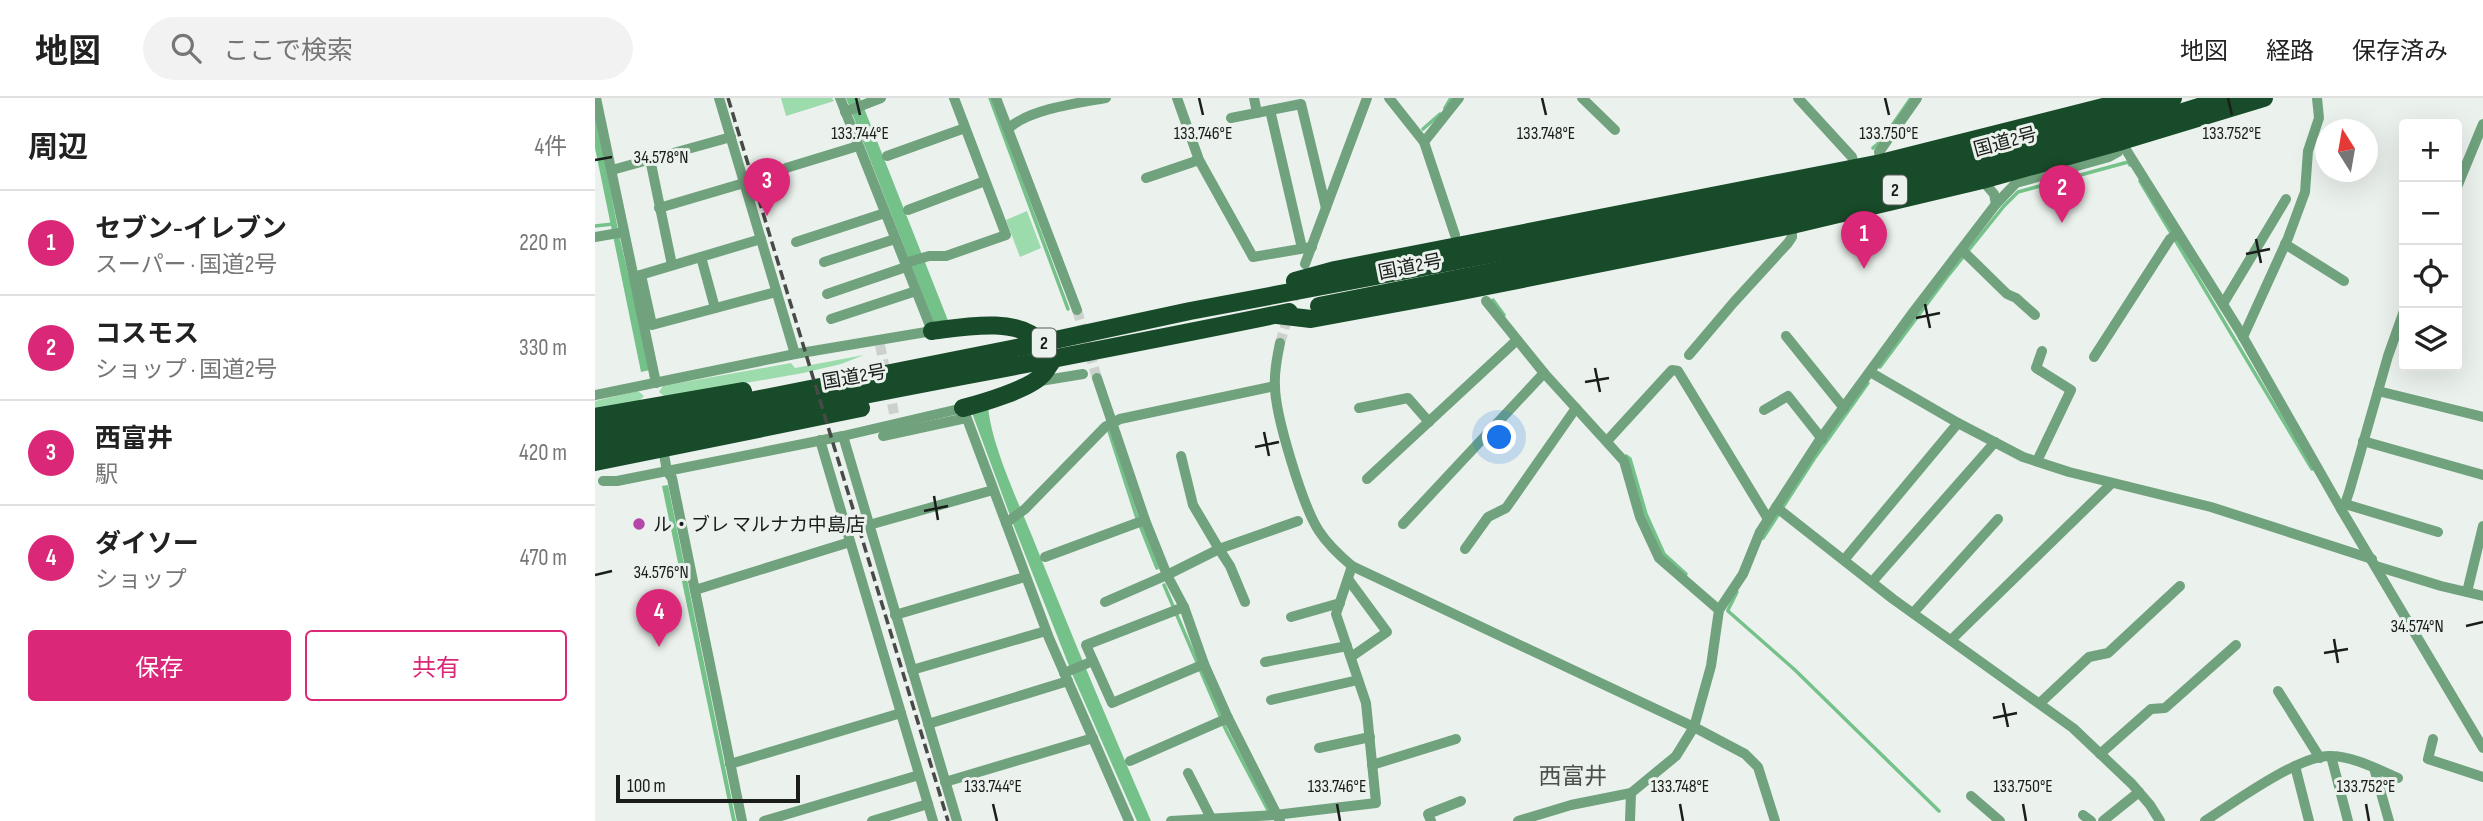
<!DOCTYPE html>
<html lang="ja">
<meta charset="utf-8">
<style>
:root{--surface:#fff;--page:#f2f2f2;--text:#222;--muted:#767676;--line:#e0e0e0;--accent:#db2777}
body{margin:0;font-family:"Sofia Sans Condensed","Noto Sans JP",sans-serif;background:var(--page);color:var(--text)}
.controls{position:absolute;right:21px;top:21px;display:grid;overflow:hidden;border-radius:7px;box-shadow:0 7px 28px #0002}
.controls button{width:63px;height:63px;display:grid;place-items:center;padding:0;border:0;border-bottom:2px solid var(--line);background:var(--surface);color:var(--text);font:35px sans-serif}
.compass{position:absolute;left:1720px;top:21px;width:63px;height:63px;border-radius:50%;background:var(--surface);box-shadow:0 7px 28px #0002;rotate:349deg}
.scale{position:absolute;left:21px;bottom:18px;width:184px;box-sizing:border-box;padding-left:7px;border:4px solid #1b1d1b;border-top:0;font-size:19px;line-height:24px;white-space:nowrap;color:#1b1d1b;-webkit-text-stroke:5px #ebf1ec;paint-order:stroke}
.you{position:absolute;left:905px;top:340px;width:24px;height:24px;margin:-18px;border:5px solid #fff;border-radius:50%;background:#1a73e8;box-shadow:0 0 0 10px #1a73e833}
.badge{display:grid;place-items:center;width:46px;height:46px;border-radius:50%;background:var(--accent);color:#fff;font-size:23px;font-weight:700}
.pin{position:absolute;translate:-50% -58px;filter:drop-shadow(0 2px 4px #0008)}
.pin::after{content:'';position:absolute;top:37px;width:24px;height:21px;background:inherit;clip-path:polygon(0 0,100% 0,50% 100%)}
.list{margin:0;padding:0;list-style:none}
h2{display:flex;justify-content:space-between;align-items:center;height:91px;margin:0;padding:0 28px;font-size:30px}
h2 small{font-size:23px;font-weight:400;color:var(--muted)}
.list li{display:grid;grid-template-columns:46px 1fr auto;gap:21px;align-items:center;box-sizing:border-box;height:105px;padding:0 28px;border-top:2px solid var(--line)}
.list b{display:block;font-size:26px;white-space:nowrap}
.list p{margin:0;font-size:23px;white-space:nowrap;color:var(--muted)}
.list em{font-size:23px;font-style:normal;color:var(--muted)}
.actions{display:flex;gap:14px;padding:21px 28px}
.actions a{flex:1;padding:16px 0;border:2px solid var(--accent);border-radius:7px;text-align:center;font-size:24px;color:var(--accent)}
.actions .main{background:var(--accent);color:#fff}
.icon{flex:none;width:38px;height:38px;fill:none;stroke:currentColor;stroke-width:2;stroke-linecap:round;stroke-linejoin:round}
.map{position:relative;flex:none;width:1888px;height:723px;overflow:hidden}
header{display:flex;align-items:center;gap:42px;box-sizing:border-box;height:98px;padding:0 35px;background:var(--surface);border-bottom:2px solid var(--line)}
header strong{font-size:33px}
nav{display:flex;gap:38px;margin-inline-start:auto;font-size:24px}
.search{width:490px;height:63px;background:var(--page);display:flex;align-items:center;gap:18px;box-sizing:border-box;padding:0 24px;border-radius:38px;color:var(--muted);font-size:26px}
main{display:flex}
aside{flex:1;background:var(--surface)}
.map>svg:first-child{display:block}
</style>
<header>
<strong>地図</strong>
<div class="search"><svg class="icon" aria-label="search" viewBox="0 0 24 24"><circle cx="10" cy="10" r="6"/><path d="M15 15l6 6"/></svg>ここで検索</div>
<nav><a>地図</a><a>経路</a><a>保存済み</a></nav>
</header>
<main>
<aside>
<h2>周辺<small>4件</small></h2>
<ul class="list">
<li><span class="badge">1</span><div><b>セブン-イレブン</b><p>スーパー · 国道2号</p></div><em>220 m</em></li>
<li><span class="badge">2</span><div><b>コスモス</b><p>ショップ · 国道2号</p></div><em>330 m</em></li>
<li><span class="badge">3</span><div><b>西富井</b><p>駅</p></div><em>420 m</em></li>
<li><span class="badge">4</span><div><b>ダイソー</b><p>ショップ</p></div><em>470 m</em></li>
</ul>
<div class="actions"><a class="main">保存</a><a>共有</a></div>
</aside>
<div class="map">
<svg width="1888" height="723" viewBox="0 0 1888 723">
<rect width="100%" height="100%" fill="#ebf1ec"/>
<g fill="#9bdbac">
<polygon points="186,0 237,0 239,3 191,18"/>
<polygon points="432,113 446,150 425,159 411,122"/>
<polygon points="269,257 246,266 208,275 70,299 64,294 68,288 196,265 200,270"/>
<polygon points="43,293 49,298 44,303 0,314 0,303"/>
</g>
<g fill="#74c18a">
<polygon points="251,0 265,0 354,225 344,227 338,223"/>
<polygon points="0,10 23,132 55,272 46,274 0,50"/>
<path d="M393,308C396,346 422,401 437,438C475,534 515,629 556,723H542L478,578L420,431L377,315Z"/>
<polygon points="73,387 141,723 137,723 67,388"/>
</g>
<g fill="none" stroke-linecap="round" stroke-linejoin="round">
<g stroke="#74c18a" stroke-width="3.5">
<polyline points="395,0 473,211"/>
<polyline points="850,10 856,0"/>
<polyline points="828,31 845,16"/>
<polyline points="1278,50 1287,42 1316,0"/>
<polyline points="1545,83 1717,371"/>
<polyline points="0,128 18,126"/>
<polyline points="898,202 909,217"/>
<polyline points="1285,269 1352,179 1409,108 1423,94 1533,64 1535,67"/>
<polyline points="513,330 541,417 562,470"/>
<polyline points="1031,358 1035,361 1051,416 1069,456 1091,476"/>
<polyline points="1168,440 1219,361 1273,285"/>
<polyline points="569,487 631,632 674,714"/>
<polyline points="1133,512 1142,494"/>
<polyline points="1133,513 1200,572 1344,713"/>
</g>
<g stroke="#ccd1cd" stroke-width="10" stroke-dasharray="10 5" stroke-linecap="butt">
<polyline points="482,212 502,280"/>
<polyline points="685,245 702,189"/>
<polyline points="285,247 300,320"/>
</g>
<g stroke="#70a27d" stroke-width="10">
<polyline points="1,0 61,285"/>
<polyline points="124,0 200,256"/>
<polyline points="401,0 482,212"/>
<polyline points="582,0 604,62 658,159 717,149"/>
<polyline points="659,0 662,15"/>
<polyline points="794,0 829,44 860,137"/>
<polyline points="987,0 1020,32"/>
<polyline points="1203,0 1257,59 1260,70"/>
<polyline points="675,12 707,150"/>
<polyline points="250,14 286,0"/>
<polyline points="636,20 706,6 731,110"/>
<path d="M414,30C435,11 483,5 511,0"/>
<polyline points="1523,39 1644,232 1746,411 1888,650"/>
<polyline points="829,44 864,0"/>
<polyline points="292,58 370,30"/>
<polyline points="55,61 77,167"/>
<polyline points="1286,65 1284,54 1322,0"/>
<polyline points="191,70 263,48"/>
<polyline points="17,72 136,39"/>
<polyline points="551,80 604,62"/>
<polyline points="1387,82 1399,96 1401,106"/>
<polyline points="1862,89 1888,26"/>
<polyline points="64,110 149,85"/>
<polyline points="313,112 390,83"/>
<polyline points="0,139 29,134"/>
<polyline points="201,144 290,115"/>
<polyline points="1690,146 1749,183"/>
<polyline points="1367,152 1412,196 1421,200 1440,217"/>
<polyline points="106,159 120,210"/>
<polyline points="229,164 300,141"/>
<polyline points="310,165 334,158 351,158 411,137 359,0"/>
<polyline points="710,166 772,0"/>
<polyline points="46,177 57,227 181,194"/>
<polyline points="42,178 166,141"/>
<polyline points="232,196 311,169"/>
<polyline points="891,203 949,275 1029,363 1045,419 1064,460 1124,512"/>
<polyline points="1628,206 1691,101"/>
<polyline points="236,221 321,193"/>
<polyline points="1191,238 1249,310"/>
<polyline points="1648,239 1693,140 1710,94 1713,53 1724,20 1722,0"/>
<path d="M685,245C682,259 679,274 680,288C680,317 708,409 724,433C733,447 744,457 757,468L1099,629L1150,656L1163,669L1180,723"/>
<polyline points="1094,257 1139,204 1193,145 1197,139 1197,127"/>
<polyline points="1499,259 1575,141 1583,135"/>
<polyline points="1275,274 1363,325 1428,359 1474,374 1616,409 1777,461"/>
<polyline points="502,280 550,422 572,477 589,509 609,566 633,620 685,723"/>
<polyline points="439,284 488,276"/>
<polyline points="1783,293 1888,319"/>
<polyline points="0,297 200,256 337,233 245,0"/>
<polyline points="764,310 813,300 834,324"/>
<polyline points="1169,312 1193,298 1227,341"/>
<polyline points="248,338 362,723"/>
<polyline points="288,338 371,320"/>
<polyline points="225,342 338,723"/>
<polyline points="1012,343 1077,272 1083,273 1173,421"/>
<polyline points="1768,343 1888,377"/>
<polyline points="68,351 72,373 77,380 147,723"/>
<polyline points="1442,363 1476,292 1441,270 1447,253"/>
<polyline points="772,381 922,242"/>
<polyline points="8,383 22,383 248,338 368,310 454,540 534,723"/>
<polyline points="1750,406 1843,434"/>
<polyline points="1181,409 1298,501 1478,630 1537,686 1555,707 1565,723"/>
<polyline points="1746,411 1750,406 1755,391 1793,258 1809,213"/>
<polyline points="411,425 430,411 510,329 525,321 680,288"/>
<polyline points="808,426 949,275"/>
<polyline points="274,427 398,392"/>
<polyline points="870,451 893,419 911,410 981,310"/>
<polyline points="450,459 550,422"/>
<polyline points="1249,462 1363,325"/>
<polyline points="1781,468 1846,488 1888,498"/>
<polyline points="753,481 792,534 756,559"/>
<polyline points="1277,484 1400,344"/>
<polyline points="100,492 255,444"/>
<polyline points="1872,494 1888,428"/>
<polyline points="510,504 572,477 624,451 598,407 586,358"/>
<polyline points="650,504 635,468 624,451 703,423"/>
<polyline points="589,509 491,547 517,605 609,566"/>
<polyline points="1318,515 1403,421"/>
<polyline points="300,517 430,479"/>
<polyline points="696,519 745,505"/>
<polyline points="1356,542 1517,385"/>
<polyline points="670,564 752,548"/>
<polyline points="317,572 451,533"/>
<polyline points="469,575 498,563"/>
<polyline points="1683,593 1725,660"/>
<polyline points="676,602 763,582"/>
<polyline points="1445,605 1494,559 1513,555 1585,488"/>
<polyline points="333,626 473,583"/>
<polyline points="1838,641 1833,661 1888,679"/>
<polyline points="724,650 775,639"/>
<polyline points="1505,656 1556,611 1570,610 1641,547"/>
<polyline points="1736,658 1753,723"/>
<polyline points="535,663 633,620"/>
<polyline points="135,666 306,615"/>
<polyline points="777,667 861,641"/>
<polyline points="1700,668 1714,723"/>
<polyline points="1779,670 1794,723"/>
<polyline points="593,675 616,720"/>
<polyline points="350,684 498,640"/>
<polyline points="1376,698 1405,723"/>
<polyline points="1488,717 1496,723"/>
<polyline points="169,723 324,677"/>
<polyline points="277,723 333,706"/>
<polyline points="576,723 680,717 781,705 771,605 741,516 757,468"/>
<polyline points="836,723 833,716 866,703"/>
<polyline points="923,723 976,707 1036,695 1081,658 1099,629 1116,568 1124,512 1148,476 1165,434 1224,343 1319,213 1401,106 1421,85 1514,59 1523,54 1527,43"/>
<polyline points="1035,723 1036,695"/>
<polyline points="1508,723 1544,694"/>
<path d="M1610,723C1638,705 1704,657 1735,658C1758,658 1782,671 1803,680"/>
</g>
<g stroke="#184b2a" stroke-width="18">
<polyline points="700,183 740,172 1286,65 1544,0"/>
<polyline points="724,208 963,161"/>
<polyline points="682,217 716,221 857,195 1197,127 1387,82 1527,43 1669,0"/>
<path d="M337,233C368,229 424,218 446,245"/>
<path d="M368,310C387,305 435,291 447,277C451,273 454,267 457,263"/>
<polyline points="0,319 148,293"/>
<polyline points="0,334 446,245 595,213 961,144"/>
<path d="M0,351C230,302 463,262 694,214"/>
<polyline points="0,364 266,310"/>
</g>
<polyline stroke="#474a47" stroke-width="3.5" stroke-dasharray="10 5" stroke-linecap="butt" points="133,0 353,723"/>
<g stroke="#184b2a" stroke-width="18">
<path d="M961,144C1168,104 1376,64 1578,0"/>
<path d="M963,161C1098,134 1234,109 1368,76C1457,54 1545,28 1632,0"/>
</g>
</g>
<path fill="none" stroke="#1b1d1b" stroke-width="2.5" d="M261,0L265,17M604,0L608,17M947,0L951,17M1290,0L1294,17M1633,0L1637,17M0,62L17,59M1661,141L1666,165M1651,156L1675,151M1330,206L1335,230M1321,220L1345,215M1000,270L1005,294M990,284L1014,280M669,334L674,358M660,349L684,344M339,398L343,422M329,413L353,408M0,477L17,473M1871,528L1888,524M1739,541L1743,565M1729,555L1753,551M1408,605L1413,629M1398,620L1422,615M398,706L402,723M742,706L745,723M1085,706L1088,723M1428,706L1431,723M1771,706L1774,723"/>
<circle fill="#b348a8" stroke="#ebf1ec" stroke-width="2.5" cx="44" cy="426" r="7"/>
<g text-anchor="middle" stroke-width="6" stroke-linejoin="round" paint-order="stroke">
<g fill="#ebf1ec" stroke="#595d5a" stroke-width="2">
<rect x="1288" y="77.5" width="24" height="29" rx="5"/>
<rect x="437" y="230.5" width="24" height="29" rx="5"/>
</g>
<g font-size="18" font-weight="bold" fill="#1b1d1b">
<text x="1300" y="98">2</text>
<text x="449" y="251">2</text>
</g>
<g font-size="19" fill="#1b1d1b" stroke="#ebf1ec">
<text transform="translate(1410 43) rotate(-15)" y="7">国道2号</text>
<text transform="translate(815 168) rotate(-11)" y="7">国道2号</text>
<text transform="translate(259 278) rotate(-10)" y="7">国道2号</text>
</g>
<g font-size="19" fill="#1b1d1b" stroke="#ebf1ec" text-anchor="start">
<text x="58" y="433">ル・ブレ マルナカ中島店</text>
</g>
<g font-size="23" fill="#4c514d" stroke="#ebf1ec">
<text x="978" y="686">西富井</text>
</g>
</g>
<g font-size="18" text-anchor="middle" fill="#1b1d1b" stroke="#ebf1ec" stroke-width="6" stroke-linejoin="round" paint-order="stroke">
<text x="265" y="41">133.744°E</text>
<text x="608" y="41">133.746°E</text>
<text x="951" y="41">133.748°E</text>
<text x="1294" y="41">133.750°E</text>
<text x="1637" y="41">133.752°E</text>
<text x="66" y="65">34.578°N</text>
<text x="66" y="480">34.576°N</text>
<text x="1822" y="534">34.574°N</text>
<text x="398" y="694">133.744°E</text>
<text x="742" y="694">133.746°E</text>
<text x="1085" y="694">133.748°E</text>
<text x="1428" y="694">133.750°E</text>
<text x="1771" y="694">133.752°E</text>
</g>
</svg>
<div class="controls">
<button>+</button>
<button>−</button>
<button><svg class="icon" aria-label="locate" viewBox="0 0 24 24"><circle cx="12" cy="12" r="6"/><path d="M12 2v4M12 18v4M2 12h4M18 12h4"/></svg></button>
<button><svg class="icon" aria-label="layers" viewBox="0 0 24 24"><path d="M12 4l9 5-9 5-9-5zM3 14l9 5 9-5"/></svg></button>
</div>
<svg class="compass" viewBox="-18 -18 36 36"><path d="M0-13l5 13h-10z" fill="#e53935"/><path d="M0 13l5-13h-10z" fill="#767676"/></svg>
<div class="scale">100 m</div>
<div class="you"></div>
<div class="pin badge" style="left:1269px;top:171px">1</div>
<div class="pin badge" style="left:1467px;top:125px">2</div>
<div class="pin badge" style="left:172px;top:118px">3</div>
<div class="pin badge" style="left:64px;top:549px">4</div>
</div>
</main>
